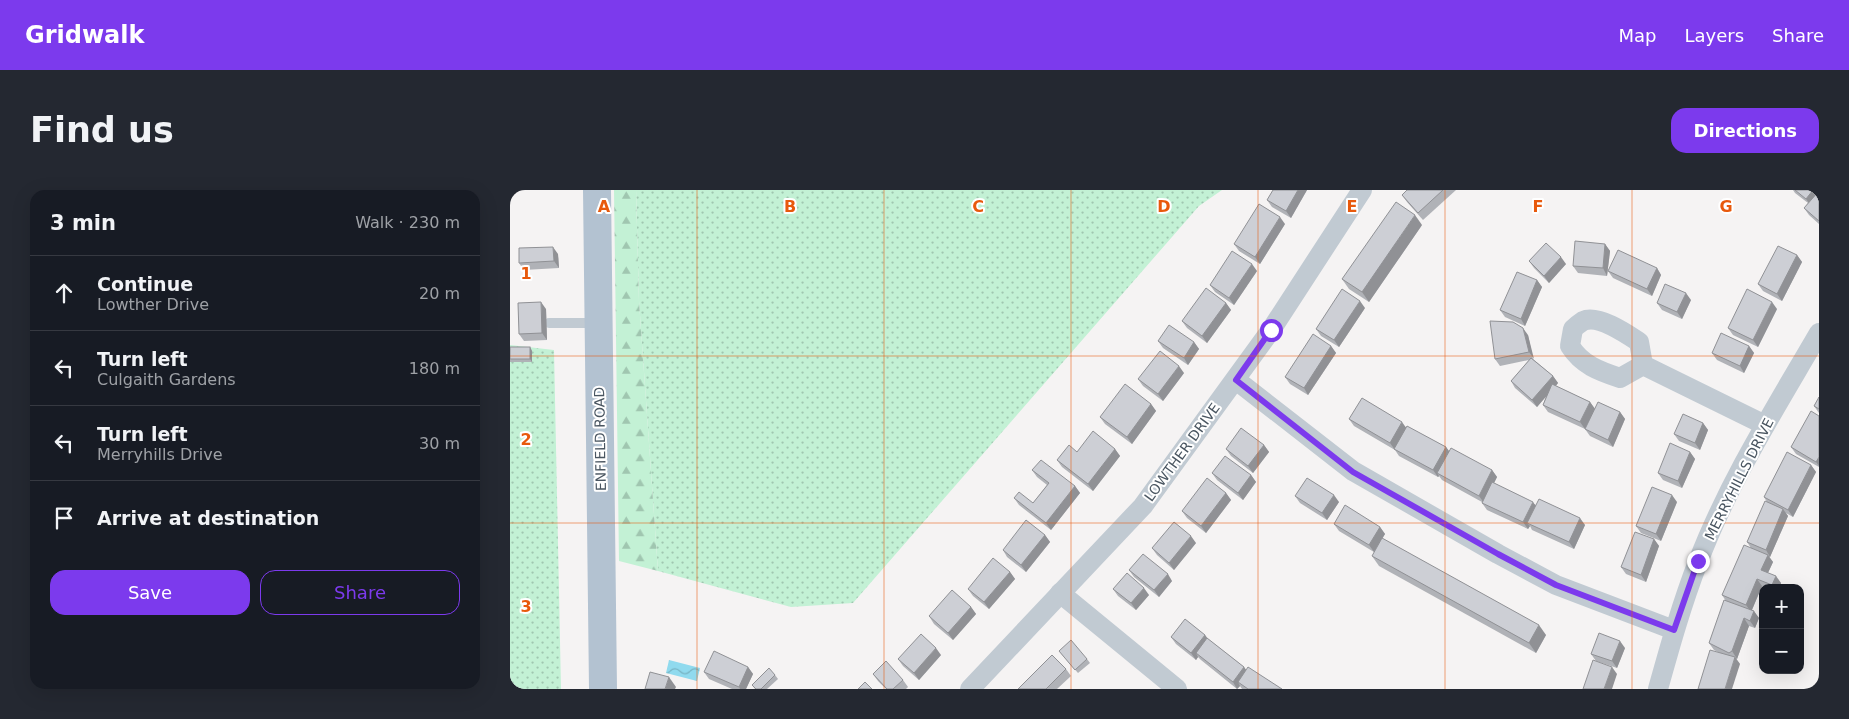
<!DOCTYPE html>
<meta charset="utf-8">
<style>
:root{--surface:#171b24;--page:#242831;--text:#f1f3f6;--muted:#9ea1a6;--line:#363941;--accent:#7c3aed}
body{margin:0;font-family:"DejaVu Sans",sans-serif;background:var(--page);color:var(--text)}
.controls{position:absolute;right:15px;bottom:15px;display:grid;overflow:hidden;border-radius:10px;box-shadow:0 5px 20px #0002}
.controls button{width:45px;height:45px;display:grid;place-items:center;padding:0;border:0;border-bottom:1px solid var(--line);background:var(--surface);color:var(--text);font:25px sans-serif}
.stop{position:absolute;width:15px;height:15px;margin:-11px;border:4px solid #7c3aed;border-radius:50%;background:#fff}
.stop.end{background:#7c3aed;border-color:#fff;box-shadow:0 1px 5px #0008}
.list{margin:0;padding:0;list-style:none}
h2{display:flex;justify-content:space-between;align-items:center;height:65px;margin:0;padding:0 20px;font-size:21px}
h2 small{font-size:16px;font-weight:400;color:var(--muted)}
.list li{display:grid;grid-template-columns:32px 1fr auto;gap:15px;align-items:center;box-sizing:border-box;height:75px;padding:0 20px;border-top:1px solid var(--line)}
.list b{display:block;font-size:19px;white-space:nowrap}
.list p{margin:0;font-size:16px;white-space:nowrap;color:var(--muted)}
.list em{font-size:16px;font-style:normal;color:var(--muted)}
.actions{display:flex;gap:10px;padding:15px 20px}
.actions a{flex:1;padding:11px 0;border:1px solid var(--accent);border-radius:15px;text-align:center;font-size:18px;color:var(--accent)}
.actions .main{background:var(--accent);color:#fff}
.icon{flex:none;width:28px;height:28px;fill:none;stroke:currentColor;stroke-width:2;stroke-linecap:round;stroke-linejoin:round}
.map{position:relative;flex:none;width:1309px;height:499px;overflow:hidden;border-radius:15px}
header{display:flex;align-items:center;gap:30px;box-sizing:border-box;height:70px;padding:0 25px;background:var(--accent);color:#fff}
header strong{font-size:24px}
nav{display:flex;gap:28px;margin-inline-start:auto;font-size:18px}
.intro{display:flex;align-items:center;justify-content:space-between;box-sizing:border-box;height:120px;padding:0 30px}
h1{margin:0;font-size:35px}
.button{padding:12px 22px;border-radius:15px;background:var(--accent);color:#fff;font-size:18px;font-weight:700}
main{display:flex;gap:30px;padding:0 30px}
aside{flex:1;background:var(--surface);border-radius:15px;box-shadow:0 5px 20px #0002}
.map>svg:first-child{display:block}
</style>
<header>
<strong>Gridwalk</strong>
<nav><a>Map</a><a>Layers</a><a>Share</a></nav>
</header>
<div class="intro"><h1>Find us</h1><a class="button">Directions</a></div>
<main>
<aside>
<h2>3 min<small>Walk · 230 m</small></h2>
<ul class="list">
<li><svg class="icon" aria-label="ahead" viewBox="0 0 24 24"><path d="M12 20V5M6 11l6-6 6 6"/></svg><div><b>Continue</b><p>Lowther Drive</p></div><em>20 m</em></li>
<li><svg class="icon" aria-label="left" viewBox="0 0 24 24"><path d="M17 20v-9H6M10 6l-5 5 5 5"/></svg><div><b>Turn left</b><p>Culgaith Gardens</p></div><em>180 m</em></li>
<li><svg class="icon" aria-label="left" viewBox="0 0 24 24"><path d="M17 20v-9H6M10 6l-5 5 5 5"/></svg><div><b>Turn left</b><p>Merryhills Drive</p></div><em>30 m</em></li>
<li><svg class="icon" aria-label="arrive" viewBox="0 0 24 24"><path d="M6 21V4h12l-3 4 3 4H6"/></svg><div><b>Arrive at destination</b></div></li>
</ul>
<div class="actions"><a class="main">Save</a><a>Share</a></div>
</aside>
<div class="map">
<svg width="1309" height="499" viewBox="0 0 1309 499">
<defs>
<pattern id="grass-dots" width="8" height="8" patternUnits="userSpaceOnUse" patternTransform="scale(1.25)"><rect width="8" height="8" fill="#c3f1d5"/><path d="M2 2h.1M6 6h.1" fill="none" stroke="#a0c6b0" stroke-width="1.8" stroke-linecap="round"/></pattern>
<pattern id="forest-firs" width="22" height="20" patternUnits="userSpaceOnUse" patternTransform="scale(1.25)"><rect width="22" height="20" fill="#c3f1d5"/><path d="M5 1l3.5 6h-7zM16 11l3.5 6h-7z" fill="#a0c6b0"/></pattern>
<pattern id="water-waves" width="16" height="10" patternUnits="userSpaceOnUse" patternTransform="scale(1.25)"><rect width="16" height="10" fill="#90daee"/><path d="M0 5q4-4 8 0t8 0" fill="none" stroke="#78b4c4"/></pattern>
</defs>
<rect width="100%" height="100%" fill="#f5f3f3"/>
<g fill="url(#grass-dots)">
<polygon points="126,0 712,0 689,16 343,413 281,417 148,381 129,111"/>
<polygon points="0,155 44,160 51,499 0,499"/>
</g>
<polygon fill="url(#forest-firs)" points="104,0 126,0 129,111 148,381 109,371"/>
<polygon fill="url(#water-waves)" points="159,470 190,478 187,491 156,483"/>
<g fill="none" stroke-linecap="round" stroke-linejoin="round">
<polyline stroke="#c1cad2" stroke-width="10" points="39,133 88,133"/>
<g stroke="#c1cad2" stroke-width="20">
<path d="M1133,175L1129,152C1117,144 1088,124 1073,131C1070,133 1066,136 1063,139L1060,156C1072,175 1089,181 1110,188L1133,175L1255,235"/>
<polyline points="726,190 843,281 988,364 1046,395 1164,440"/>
<polyline points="550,403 667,499"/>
<polyline points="460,499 633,316 761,140 852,0"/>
<path d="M1148,499C1160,456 1172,413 1188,372C1219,291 1266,217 1309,143"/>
</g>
<polyline stroke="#b3c2d1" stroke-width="28" points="87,0 93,499"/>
</g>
<g fill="#b0b2b7">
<polygon points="763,0 797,0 781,28 762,17 757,10"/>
<polygon points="897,0 946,0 913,30 897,12 892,5"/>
<polygon points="1283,0 1309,0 1309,34 1299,25 1294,18 1298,13 1285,3"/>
<polygon points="775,34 750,74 729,61 724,54"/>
<polygon points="912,35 859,112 839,99 832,89"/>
<polygon points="1095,54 1100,61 1097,86 1068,83 1063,76"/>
<polygon points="48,64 49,78 14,80 9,73"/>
<polygon points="1287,65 1292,72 1272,111 1253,101 1248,94"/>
<polygon points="1019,71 1056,74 1039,93 1024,78"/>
<polygon points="1147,78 1151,85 1142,106 1103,88 1098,81"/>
<polygon points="747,81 724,115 705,102 700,95"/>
<polygon points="1027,90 1032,97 1015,136 995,127 990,120"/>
<polygon points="1181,110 1172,129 1152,120 1147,113"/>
<polygon points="716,113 721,120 697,153 677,138 672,131"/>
<polygon points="855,118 829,157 811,146 806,139"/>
<polygon points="36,119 37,150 14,151 9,144"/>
<polygon points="1267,119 1248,157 1223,145 1218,138"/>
<polygon points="1018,145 1023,169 1043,186 1048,193 1046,196 1080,212 1085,219 1075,239 1038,222 1033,215 1036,206 1027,217 1005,198 1001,191 1019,170 990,176 985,169"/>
<polygon points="648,151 684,152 689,159 678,175 653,158"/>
<polygon points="821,156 826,163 798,205 780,194 775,187"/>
<polygon points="1239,156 1244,163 1234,183 1207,170 1202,163"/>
<polygon points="0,157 20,157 22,161 22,172 0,172"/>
<polygon points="674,183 653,211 633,196 628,189"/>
<polygon points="1309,207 1309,223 1304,216"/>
<polygon points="641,214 646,221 622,254 595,234 590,227"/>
<polygon points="1110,222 1115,229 1103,257 1080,246 1075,239"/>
<polygon points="1309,226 1309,277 1286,264 1281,257"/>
<polygon points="839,229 896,237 936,257 939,261 982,280 987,287 984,293 1026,315 1075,335 1064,359 1022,340 1020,336 1018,339 977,320 972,313 972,312 932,290 929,286 928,287 889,266 885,260 844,236"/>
<polygon points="1193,233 1198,240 1190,260 1169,251 1164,244"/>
<polygon points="754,255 759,262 743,283 721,266 716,259"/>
<polygon points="605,259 610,266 583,301 552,277 547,270 567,262"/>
<polygon points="1180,262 1185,269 1172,298 1153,290 1148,283"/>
<polygon points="1301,275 1306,282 1283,327 1276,323 1278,326 1260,367 1259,367 1263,372 1258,383 1271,393 1269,398 1256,398 1252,396 1242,420 1249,428 1245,438 1239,436 1227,469 1226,469 1230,474 1204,460 1199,453 1216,411 1212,405 1241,358 1237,352 1257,312 1254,307"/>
<polygon points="522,280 565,296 570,303 541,340 509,315 504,308 523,313 537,295 527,287"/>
<polygon points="702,283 741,285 746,292 733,310 707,290"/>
<polygon points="716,303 721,310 696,343 677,328 672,321"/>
<polygon points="785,306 829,312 817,330 790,313"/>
<polygon points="1167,312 1151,351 1131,343 1126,336"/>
<polygon points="824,334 870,337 875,344 864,362 829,341"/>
<polygon points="535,345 540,352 516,382 497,367 493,360"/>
<polygon points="1144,349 1149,356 1136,392 1116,384 1111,377"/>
<polygon points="686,353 664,380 647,365 642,358"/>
<polygon points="862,366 1036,445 1026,463 869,376"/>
<polygon points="619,380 662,391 649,407 624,387"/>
<polygon points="500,382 505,389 479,419 463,406 458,399"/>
<polygon points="603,399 639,405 626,420 608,406"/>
<polygon points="461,417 466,424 443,450 424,434 419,426"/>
<polygon points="695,445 698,449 734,477 736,480 772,499 732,499 730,496 727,499 691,470 688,467 686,470 666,454 661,447"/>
<polygon points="1115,458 1107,478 1086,471 1081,464"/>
<polygon points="549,461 577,469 580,473 568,483"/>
<polygon points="431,465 409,490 393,476 388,469"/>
<polygon points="238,477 243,484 236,499 222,499 199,489 194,482"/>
<polygon points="556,479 561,486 547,499 508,499"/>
<polygon points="363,484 393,490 398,497 396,499 376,499 368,491"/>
<polygon points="265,485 268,489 257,499 245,499 242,495"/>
</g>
<g fill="#909195">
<polygon points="788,0 797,0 781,28 776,21"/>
<polygon points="1303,0 1309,0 1309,6 1301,16 1296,9"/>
<polygon points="905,25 912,35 859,112 852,102"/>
<polygon points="770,27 775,34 750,74 745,67"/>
<polygon points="1095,54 1100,61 1097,86 1093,78"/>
<polygon points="43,57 48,64 49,78 44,71"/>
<polygon points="1287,65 1292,72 1272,111 1267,104"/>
<polygon points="1051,67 1056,74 1039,93 1034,86"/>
<polygon points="742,74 747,81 724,115 719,108"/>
<polygon points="1147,78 1151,85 1142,106 1137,99"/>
<polygon points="1027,90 1032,97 1015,136 1011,129"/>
<polygon points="1176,103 1181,110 1172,129 1167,122"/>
<polygon points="850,111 855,118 829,157 824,150"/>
<polygon points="31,112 36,119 37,150 32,143"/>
<polygon points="1262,112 1267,119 1248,157 1243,150"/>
<polygon points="716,113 721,120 697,153 692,146"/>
<polygon points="1013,138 1018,145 1024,169 1019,162"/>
<polygon points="684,152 689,159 678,175 674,168"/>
<polygon points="821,156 826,163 798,205 794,198"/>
<polygon points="1239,156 1244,163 1234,183 1230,176"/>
<polygon points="20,157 22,161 22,172 20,169"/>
<polygon points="669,176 674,183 653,211 648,204"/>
<polygon points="1043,186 1048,193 1027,217 1022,210"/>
<polygon points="1080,212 1085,219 1075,239 1070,232"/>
<polygon points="641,214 646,221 622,254 617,247"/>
<polygon points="1110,222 1115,229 1103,257 1098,250"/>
<polygon points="892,232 897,239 885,260 880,253"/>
<polygon points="1193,233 1198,240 1190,260 1185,253"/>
<polygon points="754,255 759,262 743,283 738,276"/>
<polygon points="936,257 941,264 927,283 929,286 928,287 923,280"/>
<polygon points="605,259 610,266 583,301 578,294"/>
<polygon points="1180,262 1185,269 1172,298 1168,291"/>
<polygon points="1309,267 1309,276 1306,272"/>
<polygon points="1301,275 1306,282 1283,327 1278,320"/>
<polygon points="982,280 987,287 974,313 969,306"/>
<polygon points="741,285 746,292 733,310 728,303"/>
<polygon points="565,296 570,303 541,340 536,333"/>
<polygon points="716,303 721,310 696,343 691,336"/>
<polygon points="824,305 829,312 817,330 812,323"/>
<polygon points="1162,305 1167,312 1151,351 1146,344"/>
<polygon points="1023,312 1028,319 1017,333 1020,336 1018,339 1013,332"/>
<polygon points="1273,319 1278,326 1260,367 1256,360"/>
<polygon points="1070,328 1075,335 1064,359 1059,352"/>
<polygon points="870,337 875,344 864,362 859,355"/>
<polygon points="535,345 540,352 516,382 511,375"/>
<polygon points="681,346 686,353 664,380 659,373"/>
<polygon points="1144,349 1149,356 1136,392 1131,385"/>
<polygon points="1258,365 1263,372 1256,387 1251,380"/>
<polygon points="500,382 505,389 479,419 474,412"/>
<polygon points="658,384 662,391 649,407 644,400"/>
<polygon points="1266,386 1271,393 1269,398 1264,398 1262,395"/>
<polygon points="1247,389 1252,396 1241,422 1236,415"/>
<polygon points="634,398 639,405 626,420 621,413"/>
<polygon points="461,417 466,424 443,450 438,443"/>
<polygon points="1244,421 1249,428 1245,438 1240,431"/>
<polygon points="1234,428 1239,436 1227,469 1222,461"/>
<polygon points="1029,435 1036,445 1026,463 1019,453"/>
<polygon points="695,445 700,452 686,463 688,467 686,470 681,463"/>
<polygon points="1110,451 1115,458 1107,478 1102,471"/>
<polygon points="426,458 431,465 409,490 404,483"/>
<polygon points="1225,467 1230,474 1222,499 1215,499"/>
<polygon points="238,477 243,484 236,499 230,499 229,497"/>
<polygon points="734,477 739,484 728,492 730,496 727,499 723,492"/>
<polygon points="1102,477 1107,484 1102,499 1094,499"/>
<polygon points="159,487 166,497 165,499 155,499"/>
</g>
<g fill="#cdcfd5" stroke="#909195">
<polygon points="763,0 788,0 776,21 757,10"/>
<polygon points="897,0 933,0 908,23 892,5"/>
<polygon points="1285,0 1303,0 1296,9"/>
<polygon points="1309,1 1309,31 1294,18"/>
<polygon points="886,12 905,25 852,102 832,89"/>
<polygon points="749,14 770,27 745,67 724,54"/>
<polygon points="1065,51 1095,54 1093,78 1063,76"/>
<polygon points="1036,53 1051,67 1034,86 1019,71"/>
<polygon points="1268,56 1287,65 1267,104 1248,94"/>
<polygon points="43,57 44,71 9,73 9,58"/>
<polygon points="1108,60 1147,78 1137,99 1098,81"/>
<polygon points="722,61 742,74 719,108 700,95"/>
<polygon points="1007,82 1027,90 1011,129 990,120"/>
<polygon points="1155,94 1176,103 1167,122 1147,113"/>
<polygon points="696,98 716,113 692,146 672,131"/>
<polygon points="832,99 850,111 824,150 806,139"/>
<polygon points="1237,99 1262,112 1243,150 1218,138"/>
<polygon points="31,112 32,143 9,144 8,113"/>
<polygon points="980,131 1003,132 1013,138 1019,162 985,169"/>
<polygon points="659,135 684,152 674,168 648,151"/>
<polygon points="1211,143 1239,156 1230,176 1202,163"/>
<polygon points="803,144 821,156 794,198 775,187"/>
<rect x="0" y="157" width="20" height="12"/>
<polygon points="650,161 669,176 648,204 628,189"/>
<polygon points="1021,168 1043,186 1022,210 1001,191"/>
<polygon points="615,194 641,214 617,247 590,227"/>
<polygon points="1042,194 1080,212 1070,232 1033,215"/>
<polygon points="1309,207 1309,219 1304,216"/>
<polygon points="852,208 892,232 880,253 839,229"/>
<polygon points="1088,212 1110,222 1098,250 1075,239"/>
<polygon points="1301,221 1309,226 1309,267 1306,272 1281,257"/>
<polygon points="1173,224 1193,233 1185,253 1164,244"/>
<polygon points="897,236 936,257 923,280 884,259"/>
<polygon points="731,238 754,255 738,276 716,259"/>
<polygon points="583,241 605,259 578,294 547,270 559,255 567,262"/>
<polygon points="1160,253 1180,262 1168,291 1148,283"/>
<polygon points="941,258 982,280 969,306 927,283"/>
<polygon points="1277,262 1301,275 1278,320 1254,307"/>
<polygon points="715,266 741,285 728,303 702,283"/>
<polygon points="531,270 565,296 536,333 504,308 509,302 523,313 539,293 522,280"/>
<polygon points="697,288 716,303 691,336 672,321"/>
<polygon points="797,288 824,305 812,323 785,306"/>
<polygon points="982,292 1023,312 1013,332 972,313"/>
<polygon points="1142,297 1162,305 1146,344 1126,336"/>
<polygon points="1029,309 1070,328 1059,352 1017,333"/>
<polygon points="1255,311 1273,319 1256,360 1237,352"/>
<polygon points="835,315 870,337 859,355 824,334"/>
<polygon points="516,330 535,345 511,375 493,360"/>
<polygon points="664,332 681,346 659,373 642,358"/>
<polygon points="1125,342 1144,349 1131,385 1111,377"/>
<polygon points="872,348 1029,435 1019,453 862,366"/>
<polygon points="1234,355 1258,365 1251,380 1266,386 1262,395 1247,389 1236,415 1212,405"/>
<polygon points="633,364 658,384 644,400 619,380"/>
<polygon points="483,368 500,382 474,412 458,399"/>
<polygon points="617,383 634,398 621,413 603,399"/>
<polygon points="442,400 461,417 438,443 419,426"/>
<polygon points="1214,410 1244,421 1240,431 1234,428 1222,461 1219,463 1199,453"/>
<polygon points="675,429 695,445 681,463 661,447"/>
<polygon points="1089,443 1110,451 1102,471 1081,464"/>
<polygon points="411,444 426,458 404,483 388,469"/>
<polygon points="697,448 734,477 723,492 686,463"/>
<polygon points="561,450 577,469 565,480 549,461"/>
<polygon points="1200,460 1225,467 1215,499 1188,499"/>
<polygon points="204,461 238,477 229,497 194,482"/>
<polygon points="542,465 556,479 536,499 508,499"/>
<polygon points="1083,470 1102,477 1094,499 1073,499"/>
<polygon points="376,471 393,490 383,499 377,499 363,484"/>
<polygon points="738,477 772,499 738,499 728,492"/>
<polygon points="259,478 265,485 251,499 246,499 242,495"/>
<polygon points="140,482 159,487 155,499 135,499"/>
<polygon points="355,492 362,499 348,499"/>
</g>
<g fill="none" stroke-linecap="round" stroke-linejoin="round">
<polyline stroke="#7c3aed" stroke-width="6" points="761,140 726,190 843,282 988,364 1046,395 1164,440 1188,371"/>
</g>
<path fill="none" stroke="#e8590c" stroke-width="1" stroke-opacity="0.55" d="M187,0V499M374,0V499M561,0V499M748,0V499M935,0V499M1122,0V499M0,166H1309M0,333H1309"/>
<g text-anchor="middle" stroke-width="4" stroke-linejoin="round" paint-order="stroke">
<g font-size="14" fill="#4a5661" stroke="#fff">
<text transform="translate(90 249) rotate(-91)" y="5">ENFIELD ROAD</text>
<text transform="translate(672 262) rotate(-54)" y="5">LOWTHER DRIVE</text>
<text transform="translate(1229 289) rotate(-63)" y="5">MERRYHILLS DRIVE</text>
</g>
</g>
<g font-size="16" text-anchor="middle" font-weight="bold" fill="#e8590c" stroke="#fff" stroke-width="4" stroke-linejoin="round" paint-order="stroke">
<text x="94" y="22">A</text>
<text x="280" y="22">B</text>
<text x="468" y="22">C</text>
<text x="654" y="22">D</text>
<text x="842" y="22">E</text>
<text x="1028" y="22">F</text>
<text x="1216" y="22">G</text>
<text x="16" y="89">1</text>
<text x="16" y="255">2</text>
<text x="16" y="422">3</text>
</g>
</svg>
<div class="controls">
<button>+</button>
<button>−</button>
</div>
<div class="stop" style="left:761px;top:140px"></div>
<div class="stop end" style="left:1188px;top:371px"></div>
</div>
</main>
